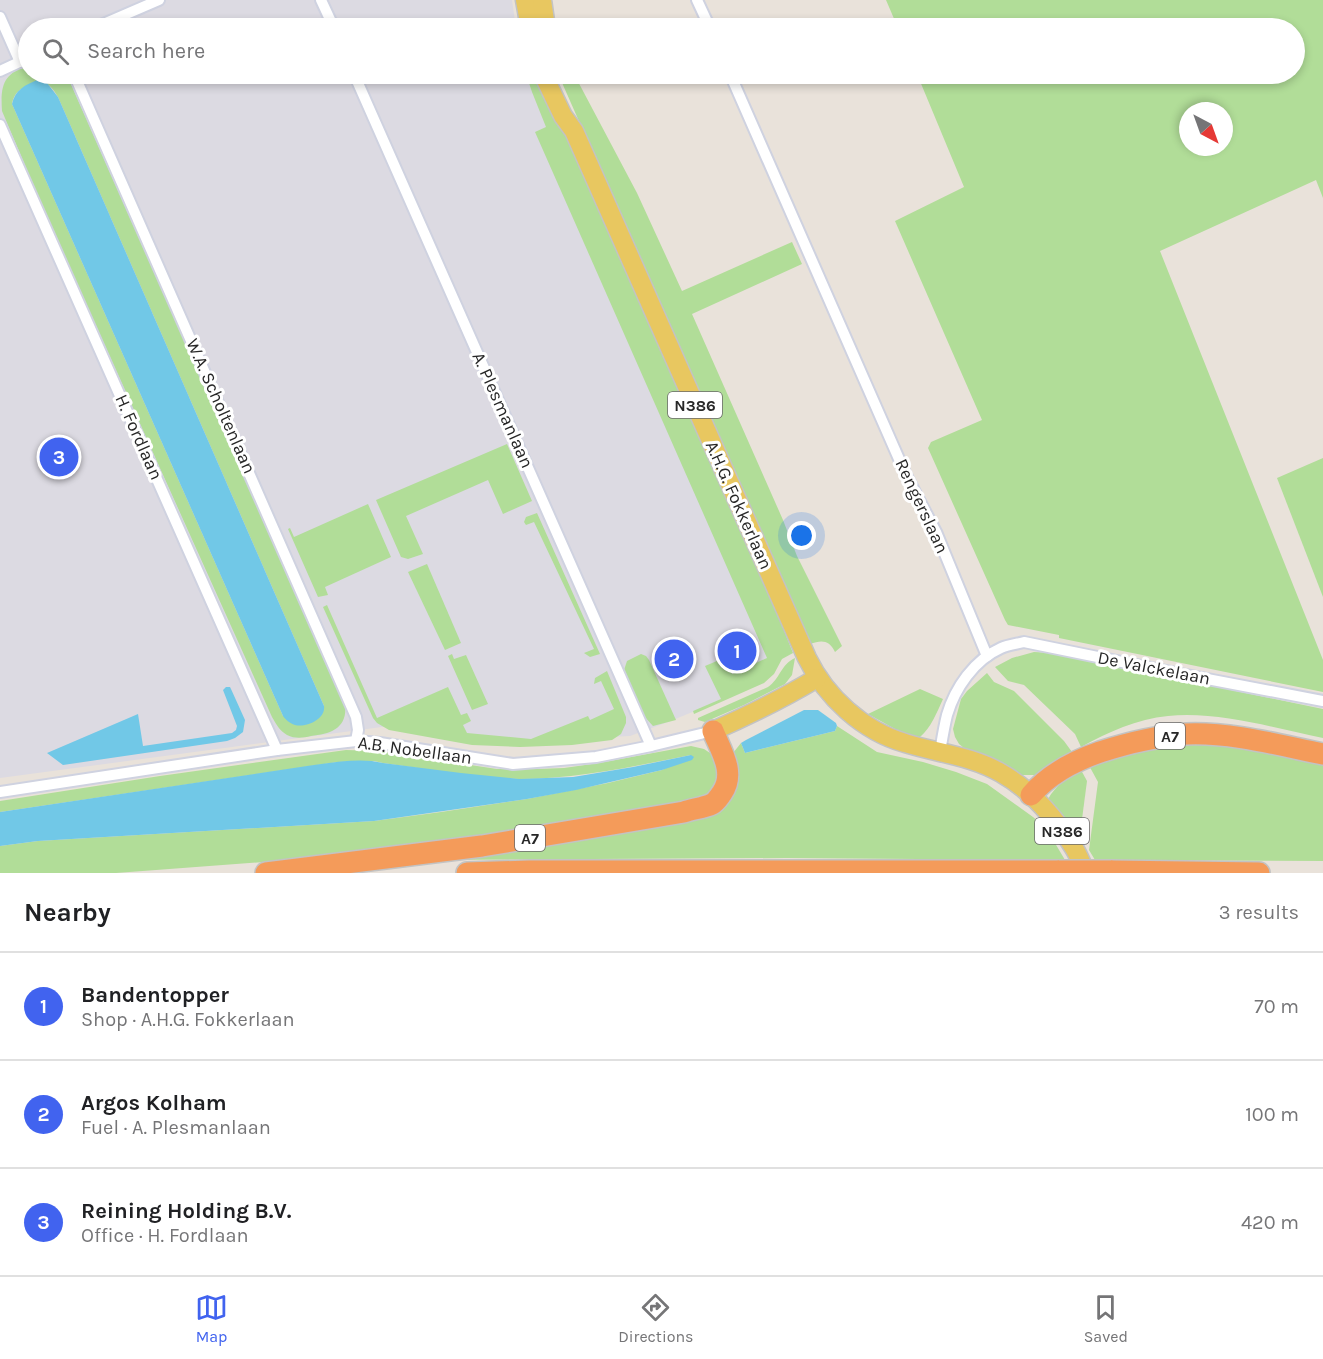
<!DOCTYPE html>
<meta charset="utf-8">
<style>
:root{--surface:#fff;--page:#f2f2f2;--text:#202124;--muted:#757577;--line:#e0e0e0;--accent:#4163ef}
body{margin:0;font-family:Karla,sans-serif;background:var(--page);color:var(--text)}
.compass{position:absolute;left:1179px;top:102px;width:54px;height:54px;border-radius:50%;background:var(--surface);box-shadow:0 3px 9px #0003;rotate:139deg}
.you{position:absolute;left:802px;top:536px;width:21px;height:21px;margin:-15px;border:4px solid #fff;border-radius:50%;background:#1a73e8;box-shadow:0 0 0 9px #1a73e833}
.badge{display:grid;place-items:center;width:39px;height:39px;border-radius:50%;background:var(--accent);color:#fff;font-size:20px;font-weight:700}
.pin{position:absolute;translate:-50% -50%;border:3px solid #fff;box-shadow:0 2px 6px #0006}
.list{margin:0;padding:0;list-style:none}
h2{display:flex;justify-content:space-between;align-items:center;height:78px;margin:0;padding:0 24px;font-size:26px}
h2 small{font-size:20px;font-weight:400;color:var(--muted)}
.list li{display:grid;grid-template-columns:39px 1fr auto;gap:18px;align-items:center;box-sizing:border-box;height:108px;padding:0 24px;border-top:2px solid var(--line)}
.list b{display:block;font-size:22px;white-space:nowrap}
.list p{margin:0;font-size:20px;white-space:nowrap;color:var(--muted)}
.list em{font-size:20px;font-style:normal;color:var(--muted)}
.icon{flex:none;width:33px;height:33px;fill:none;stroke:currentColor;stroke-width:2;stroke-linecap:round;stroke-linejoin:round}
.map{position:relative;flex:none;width:1323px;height:873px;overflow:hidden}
.search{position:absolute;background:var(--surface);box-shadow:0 3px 9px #0003;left:18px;right:18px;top:18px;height:66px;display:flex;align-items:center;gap:15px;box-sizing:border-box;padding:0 21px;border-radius:33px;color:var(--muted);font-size:22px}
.sheet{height:402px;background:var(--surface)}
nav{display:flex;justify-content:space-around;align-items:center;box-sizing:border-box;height:84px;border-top:2px solid var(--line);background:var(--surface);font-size:16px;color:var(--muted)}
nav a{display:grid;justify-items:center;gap:3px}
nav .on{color:var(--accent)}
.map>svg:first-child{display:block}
</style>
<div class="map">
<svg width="1323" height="873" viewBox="0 0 1323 873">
<rect width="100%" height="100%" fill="#e9e2da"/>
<polygon fill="#dcdae2" points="0,0 512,0 516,28 28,28 28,74 530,74 775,668 761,684 668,722 630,736 496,743 389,726 0,778"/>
<g fill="#b1dd98" fill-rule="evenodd">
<path d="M886,0H1323V198L1316,180L1160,251L1323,660V692L1059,638V635L1008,625L1005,620L928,448L931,442L982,420L895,221L964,187L917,74H1294V28H898ZM1188,111H1224V147H1188Z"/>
<path d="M28,64V74H66L67,75L345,704C348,728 331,734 311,736C303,738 295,739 287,735C280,731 276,724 272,717L46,215L2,111C0,82 5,75 28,64ZM41,81C50,84 53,89 58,97L324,706L283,716L12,104C15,88 27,86 41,81Z"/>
<polygon points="526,74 539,74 754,556 793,653 782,659 774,674 764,683 694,714 693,711 721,699 705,666 724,658 732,674 767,658 535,132 546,127 532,92"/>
<path d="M560,74H574L637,193L682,291L792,242L802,264L692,314L783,520L797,556L842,646L835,652C829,640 822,640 810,644L563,85Z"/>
<polygon points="507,444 532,501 503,514 488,480 406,516 423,554 408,559 401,557 376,500"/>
<polygon points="1323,458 1323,597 1277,478"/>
<polygon points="368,504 391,557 325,587 328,595 318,597 288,529 290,528 294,537"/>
<polygon points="537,513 600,654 590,657 584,653 594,649 534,522 526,525 524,522 526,517"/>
<polygon points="427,564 461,643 445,650 408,572"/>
<polygon points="327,605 377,718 448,687 461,715 467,713 471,721 463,725 467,733 531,739 588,716 590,720 614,709 601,681 594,684 595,678 607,671 626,717 626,723 621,734 612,740 572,745 520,747 472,745 389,730 377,723 373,718 323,607"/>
<path d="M1034,652L1052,653L1323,709V738C1274,728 1218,711 1168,716C1137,719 1108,732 1081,747L1075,734L1024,685L1008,681L995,667L1012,658Z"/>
<polygon points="452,654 454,659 466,655 488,704 472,710 448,656"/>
<polygon points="641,654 646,656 649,660 676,720 653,726 643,715 624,670 627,661"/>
<path d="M795,658L792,675L785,684L744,705L705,722L698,720V718L768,687C780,679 781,664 795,658Z"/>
<polygon points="987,673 994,682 1014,691 1064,741 1072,752 1035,775 1016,775 969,752 959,744 955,737 953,729 961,699 967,691"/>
<path d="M920,689L943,699C937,712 931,728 920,737L904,734L868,714Z"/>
<polygon points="837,726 877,752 923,762 956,772 987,784 1033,817 1046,828 1065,860 786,858 429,860 719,809 734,795 736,766 733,753 741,743 745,753 835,731"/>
<polygon points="1163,737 1323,758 1323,861 1095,860 1089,850 1098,782 1086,760"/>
<path d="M691,746L704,749L710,753L716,758L719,765L718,784L707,796L699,799L434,843L290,860L116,873H0V846L38,841L374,821L441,812L527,799L608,783L662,770L691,755C635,766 578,779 519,779C475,778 427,769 383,763L374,761L338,762L0,812V801L160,776L346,750L378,751L497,769H537L564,768L599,763Z"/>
<path d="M1081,770L1087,781L1079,842L1048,799C1056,785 1067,778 1081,770Z"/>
</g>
<g fill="#71c8e7">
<path d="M37,80L47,83L58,97L324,706C326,719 306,728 295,725C289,723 286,720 283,716L12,104C15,90 25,85 37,80Z"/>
<polygon points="226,687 230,687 231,689 245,720 243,732 235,738 227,741 63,765 47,753 138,714 143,746 232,733 236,730 237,726 223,690"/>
<polygon points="804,710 818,710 836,723 837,726 835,731 745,753 741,743 746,740"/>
<path d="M691,755L694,757L692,760L662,770L576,790L527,799L374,821L38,841L0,846V812L307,766C330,763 360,757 383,763L461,773L519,779L573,777L633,767Z"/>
</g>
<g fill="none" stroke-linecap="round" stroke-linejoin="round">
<defs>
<g id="street">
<polyline points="321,0 334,28"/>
<polyline points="697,0 710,28"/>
<polyline points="0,17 20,62"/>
<polyline points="94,28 159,0"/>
<polyline points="0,71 28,58"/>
<polyline points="74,74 356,717 358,730 356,741"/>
<polyline points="354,74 651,746"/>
<polyline points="730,74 906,475 936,532 987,656"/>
<polyline points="0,125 277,750"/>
<path d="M940,752C942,740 944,727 947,715C955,688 974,660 1001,648C1008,645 1016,644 1024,642L1181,674L1323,701"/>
<polyline points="0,792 277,750 356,741 380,743 513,764 596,757 651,746 713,731"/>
</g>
<g id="primary">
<polyline points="525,0 530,28"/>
<polyline points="542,0 546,28"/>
<path d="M543,74L563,116L574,131L807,658C826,697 863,731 905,743C937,753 972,756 1001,773C1031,790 1056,819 1074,848C1079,856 1082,865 1086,873"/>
<path d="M713,731C749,715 784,698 817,678"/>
</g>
<g id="highway">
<path d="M1031,795C1049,774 1074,761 1100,752C1128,743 1157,736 1186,734C1232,732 1278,745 1323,754"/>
<polyline points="1111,871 1259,873"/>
<path d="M266,873L482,846L684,812C692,809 704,808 712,804C716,802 719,797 722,793C736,773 721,751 713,731"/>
<polyline points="467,873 529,871 1059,871"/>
</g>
</defs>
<use href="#street" stroke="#cfd2e0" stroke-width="14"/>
<use href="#primary" stroke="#c3c3c3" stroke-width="21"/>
<use href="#highway" stroke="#c3c3c3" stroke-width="24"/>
<use href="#street" stroke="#fff" stroke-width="10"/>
<use href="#primary" stroke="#e8c760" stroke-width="18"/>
<use href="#highway" stroke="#f49b5a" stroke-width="21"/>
<defs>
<polyline id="highway-bridge" points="1059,871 1111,871"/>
</defs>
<use href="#highway-bridge" stroke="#c3c3c3" stroke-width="24" stroke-linecap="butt"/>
<use href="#highway-bridge" stroke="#f49b5a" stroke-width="21"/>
</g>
<g text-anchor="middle" stroke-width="6" stroke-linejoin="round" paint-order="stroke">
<g fill="#fff" stroke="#686868" stroke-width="1.5">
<rect x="668" y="392" width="54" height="26" rx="4.5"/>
<rect x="1155" y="723" width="30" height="26" rx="4.5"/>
<rect x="1035" y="818" width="54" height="26" rx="4.5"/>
<rect x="515" y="825" width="30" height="26" rx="4.5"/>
</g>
<g font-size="16" font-weight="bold" fill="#272727">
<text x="695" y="411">N386</text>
<text x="1170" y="742">A7</text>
<text x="1062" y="837">N386</text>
<text x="530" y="844">A7</text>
</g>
<g font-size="18" fill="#272727" stroke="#fff">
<text transform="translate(221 406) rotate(66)" y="6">W.A. Scholtenlaan</text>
<text transform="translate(503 410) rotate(66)" y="6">A. Plesmanlaan</text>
<text transform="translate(139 437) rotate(66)" y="6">H. Fordlaan</text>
<text transform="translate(739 505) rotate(66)" y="6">A.H.G. Fokkerlaan</text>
<text transform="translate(922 506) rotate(65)" y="6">Rengerslaan</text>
<text transform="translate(1154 668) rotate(11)" y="6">De Valckelaan</text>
<text transform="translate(415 750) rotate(8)" y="6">A.B. Nobellaan</text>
</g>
</g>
</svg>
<svg class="compass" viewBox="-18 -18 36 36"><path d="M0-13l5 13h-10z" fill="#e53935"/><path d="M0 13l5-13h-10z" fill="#757577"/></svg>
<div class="you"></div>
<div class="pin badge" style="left:737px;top:651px">1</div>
<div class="pin badge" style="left:674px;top:659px">2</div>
<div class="pin badge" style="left:59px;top:457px">3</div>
<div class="search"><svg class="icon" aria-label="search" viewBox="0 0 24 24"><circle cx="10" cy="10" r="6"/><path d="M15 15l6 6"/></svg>Search here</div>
</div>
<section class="sheet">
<h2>Nearby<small>3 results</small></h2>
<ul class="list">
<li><span class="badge">1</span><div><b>Bandentopper</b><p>Shop · A.H.G. Fokkerlaan</p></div><em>70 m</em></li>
<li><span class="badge">2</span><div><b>Argos Kolham</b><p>Fuel · A. Plesmanlaan</p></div><em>100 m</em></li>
<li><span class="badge">3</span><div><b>Reining Holding B.V.</b><p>Office · H. Fordlaan</p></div><em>420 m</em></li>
</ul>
</section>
<nav>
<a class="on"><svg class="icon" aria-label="map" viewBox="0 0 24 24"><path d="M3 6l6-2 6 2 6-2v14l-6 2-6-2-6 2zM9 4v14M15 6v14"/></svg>Map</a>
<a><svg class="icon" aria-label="directions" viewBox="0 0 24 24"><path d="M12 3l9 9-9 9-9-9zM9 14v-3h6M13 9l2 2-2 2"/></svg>Directions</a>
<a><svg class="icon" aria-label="saved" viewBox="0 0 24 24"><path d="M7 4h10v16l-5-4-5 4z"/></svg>Saved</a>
</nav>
